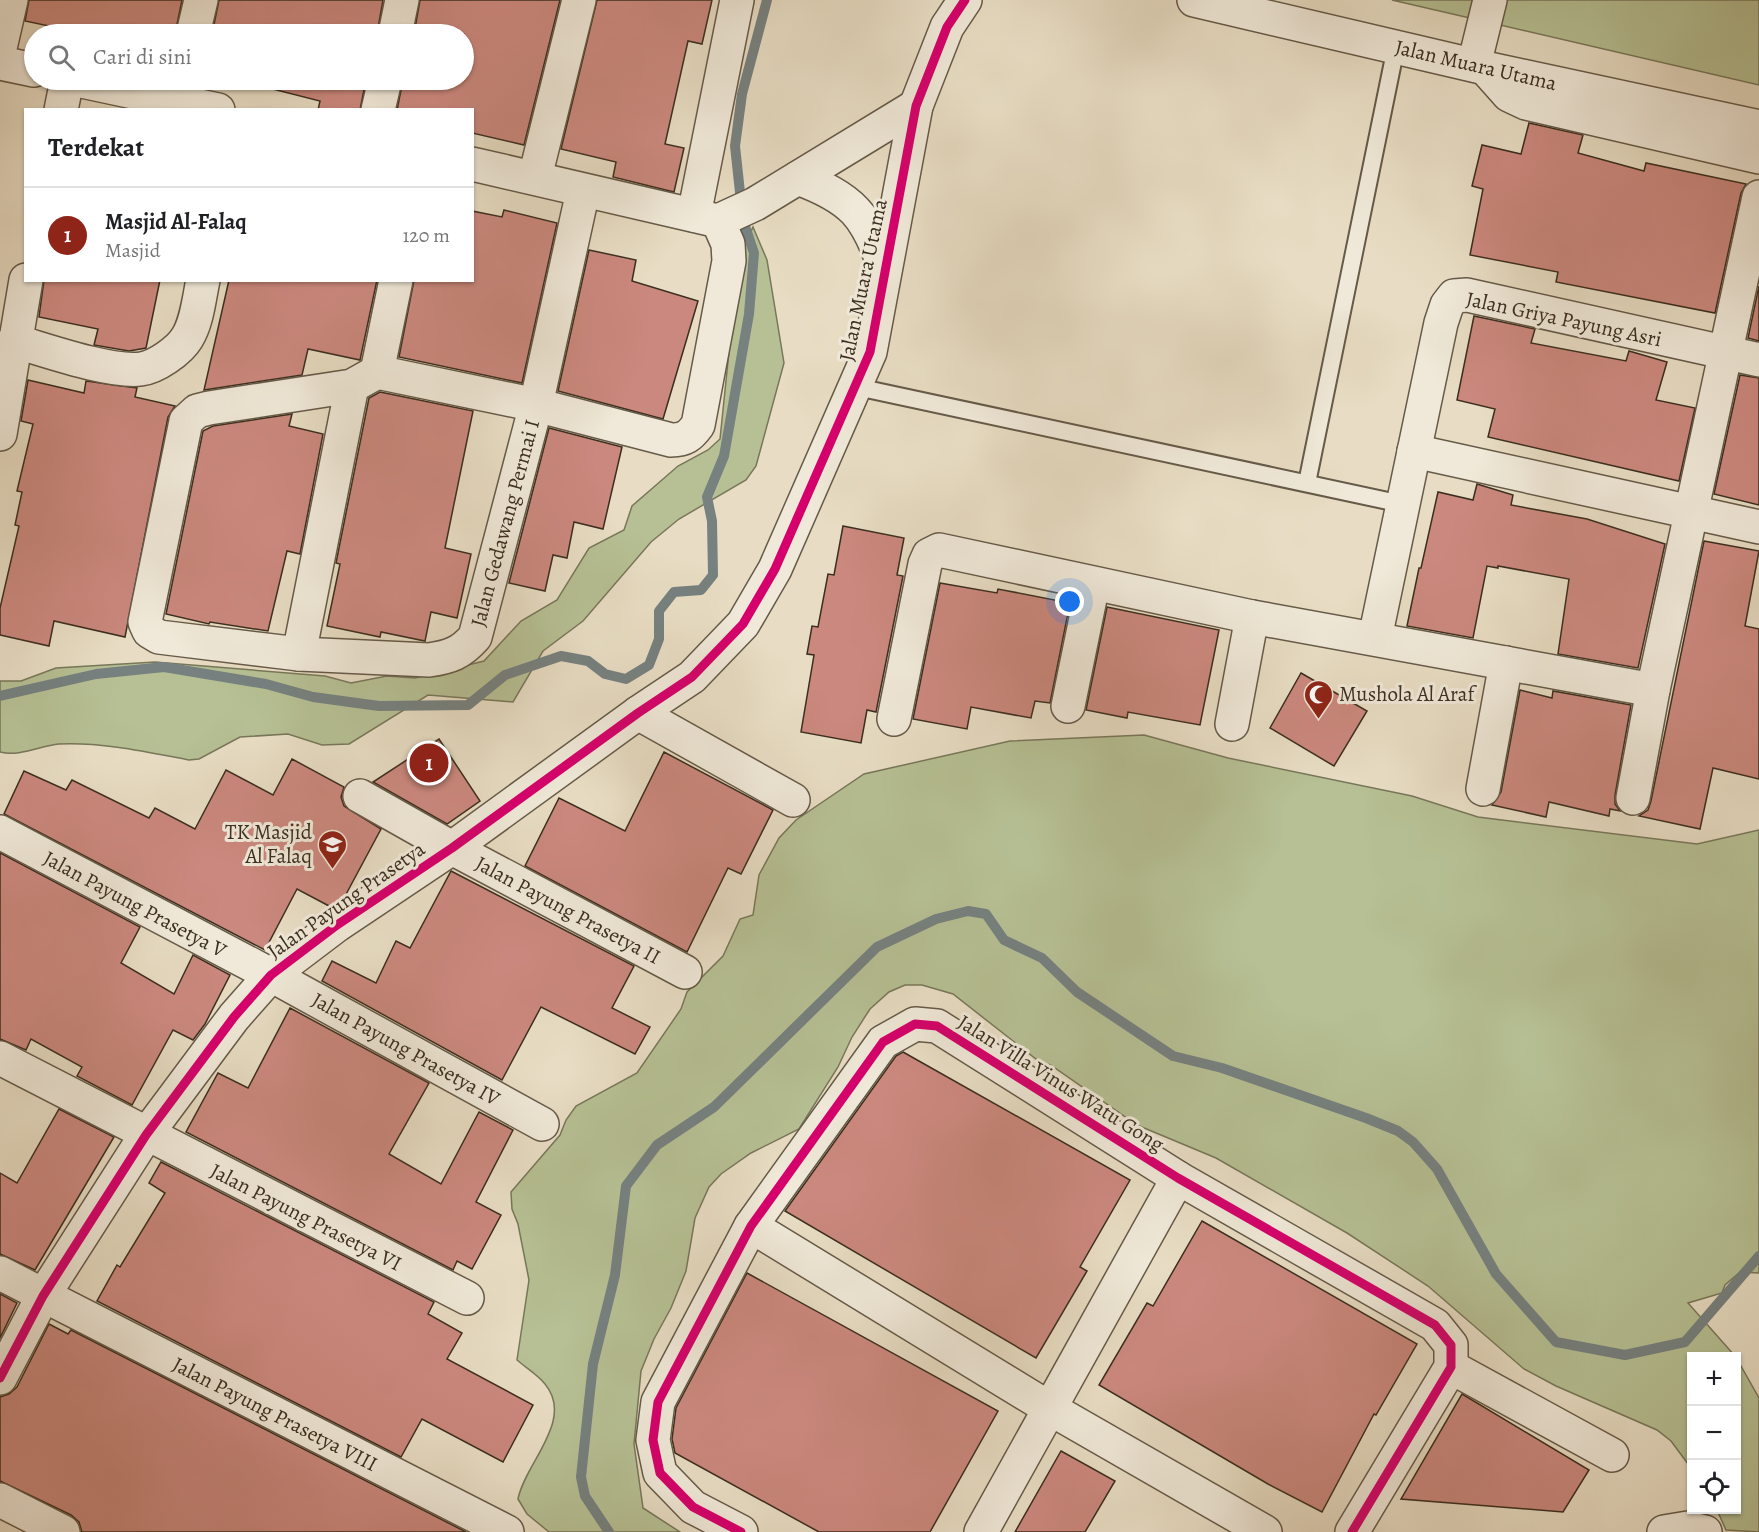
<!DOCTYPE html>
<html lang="id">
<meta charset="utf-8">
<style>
:root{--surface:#fff;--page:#f2f2f2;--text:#202124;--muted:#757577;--line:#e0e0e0;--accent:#8f2418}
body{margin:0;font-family:Alegreya,serif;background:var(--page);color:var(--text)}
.controls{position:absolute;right:18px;bottom:18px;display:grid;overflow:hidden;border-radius:0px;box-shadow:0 2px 4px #0004}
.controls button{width:54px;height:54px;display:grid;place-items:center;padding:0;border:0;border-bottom:2px solid var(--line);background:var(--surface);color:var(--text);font:30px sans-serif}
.you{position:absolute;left:1070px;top:602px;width:21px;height:21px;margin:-15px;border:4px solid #fff;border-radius:50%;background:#1a73e8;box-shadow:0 0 0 9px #1a73e833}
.badge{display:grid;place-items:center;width:39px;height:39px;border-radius:50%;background:var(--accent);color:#fff;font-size:20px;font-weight:700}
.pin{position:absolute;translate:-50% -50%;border:3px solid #fff;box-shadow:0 2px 6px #0006}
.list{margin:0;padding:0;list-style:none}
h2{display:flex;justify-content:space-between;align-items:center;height:78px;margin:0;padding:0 24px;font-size:26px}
h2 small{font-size:20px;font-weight:400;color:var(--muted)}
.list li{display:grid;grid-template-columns:39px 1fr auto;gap:18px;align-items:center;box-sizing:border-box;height:96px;padding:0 24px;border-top:2px solid var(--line)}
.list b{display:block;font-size:22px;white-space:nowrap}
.list p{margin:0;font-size:20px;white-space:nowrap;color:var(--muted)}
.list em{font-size:20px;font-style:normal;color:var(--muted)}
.icon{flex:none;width:33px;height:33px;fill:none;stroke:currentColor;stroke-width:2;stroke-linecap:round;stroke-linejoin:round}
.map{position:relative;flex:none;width:1759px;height:1532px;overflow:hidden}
.search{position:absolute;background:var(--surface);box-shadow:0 2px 4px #0004;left:24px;top:24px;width:450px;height:66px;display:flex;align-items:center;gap:15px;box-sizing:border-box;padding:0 21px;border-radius:33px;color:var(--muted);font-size:22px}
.panel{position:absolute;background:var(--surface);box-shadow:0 2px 4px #0004;left:24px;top:108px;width:450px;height:174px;border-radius:0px}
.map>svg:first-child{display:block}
</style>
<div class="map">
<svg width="1759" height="1532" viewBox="0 0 1759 1532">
<rect width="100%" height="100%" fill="#e8ddc4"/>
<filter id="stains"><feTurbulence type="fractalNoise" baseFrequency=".00333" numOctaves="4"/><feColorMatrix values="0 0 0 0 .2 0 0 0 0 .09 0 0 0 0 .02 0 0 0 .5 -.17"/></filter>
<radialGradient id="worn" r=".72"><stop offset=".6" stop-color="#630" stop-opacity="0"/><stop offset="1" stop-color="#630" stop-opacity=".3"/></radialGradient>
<g fill="#b6c094" stroke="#78775a" stroke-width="1.5">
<polygon points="1392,0 1759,0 1759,85"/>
<path d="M753,227L767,260L784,363L756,466L746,480L679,519L651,542L583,621L543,651L513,702L428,695L349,744L322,745L288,734L240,737L199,759L189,760C147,752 102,742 59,744C39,746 20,757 0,752V681H21L56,668L155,662L325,676L351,683L387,676L415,678L484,661L521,621L557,600L589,548L624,530L632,506L678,466L708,450L720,439L730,342L737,309L738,261Z"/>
<path d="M1144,735L1228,758L1412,796L1478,817L1697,844L1759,830V1273L1740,1272L1725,1285L1722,1293L1688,1303L1735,1356H1692L1691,1468L1671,1441L1657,1430L1556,1386L1524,1369L1428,1286L1347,1233L1216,1158L1137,1125L1052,1066L1036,1059L953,994L922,985H905L889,992L870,1009L852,1037L838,1067L799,1129L751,1153L721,1174L709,1187L695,1218L686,1271L671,1308L654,1339L641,1371L634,1444L643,1508L680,1532H549L527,1514L518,1499C525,1463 575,1420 545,1384C538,1375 526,1368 517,1360L529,1280L518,1224L512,1209L511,1192L560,1135L566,1120L576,1106L637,1073L681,1009L687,992L723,956L740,919L753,915L759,875L779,838L796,820L864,774L1010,741Z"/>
<polygon points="1737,1359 1759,1398 1759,1532 1726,1530 1717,1510 1736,1510"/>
</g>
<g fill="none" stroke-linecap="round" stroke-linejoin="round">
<g stroke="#768180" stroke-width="10">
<polyline points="0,696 96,674 164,667 266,684 313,697 379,706 468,705 505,675 561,656 588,661 605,674 626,679 649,665 659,639 659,611 674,592 701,590 713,575 712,521 707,497 724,456 749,314 754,253 743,220 735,146 742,94 767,0"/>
<polyline points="609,1532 585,1496 581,1477 593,1364 615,1275 626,1186 657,1145 714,1107 877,947 936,919 968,911 986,914 1004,940 1042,958 1077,992 1173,1056 1222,1068 1366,1118 1398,1131 1413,1142 1437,1169 1496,1274 1556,1342 1625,1355 1685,1342 1759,1256"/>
</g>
</g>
<g fill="#cb887e" stroke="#3b2e1f" stroke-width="1.5">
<polygon points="29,0 182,0 175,34 87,34 25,21"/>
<polygon points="219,0 383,0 377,34 212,34"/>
<polygon points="420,0 560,0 524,145 472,133 472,110 397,110 403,80 464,80 464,34 414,34"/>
<polygon points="597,0 712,0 702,44 688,41 665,144 684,148 674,192 613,177 616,162 561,149"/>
<polygon points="237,80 366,80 360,110 318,110 320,101"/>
<polygon points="1529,123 1583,135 1578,153 1644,171 1646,163 1746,184 1741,193 1715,313 1556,282 1558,272 1470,255 1483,189 1472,186 1482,145 1521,154"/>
<polygon points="504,210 557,223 522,383 399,357 414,280 472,280 472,211 502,217"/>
<polygon points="589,250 636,260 632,281 698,301 663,419 558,391"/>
<polygon points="44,280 160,280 146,348 129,351 94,345 98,329 39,317"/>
<polygon points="229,280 377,280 360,360 308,349 302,375 204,390"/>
<polygon points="1759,286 1759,341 1748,338"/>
<polygon points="1474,316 1535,329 1531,343 1626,361 1629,351 1667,362 1656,400 1695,408 1679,481 1488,437 1495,409 1457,400"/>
<polygon points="1740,375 1759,378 1759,505 1714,494"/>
<polygon points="28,380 84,393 86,381 137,388 135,397 175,406 168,417 125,637 54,621 49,646 0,635 0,608 19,526 15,525 22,492 17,491 33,424 21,421"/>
<polygon points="380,392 473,411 445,548 471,554 457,618 431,612 425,641 381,632 380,637 327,626 340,564 336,563 369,398"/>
<polygon points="292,414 289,426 323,434 300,554 287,551 268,631 210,622 209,624 166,614 203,431 213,426"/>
<polygon points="549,428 622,447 603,529 574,522 567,558 553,555 545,591 509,583"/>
<polygon points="1477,484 1513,495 1511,505 1587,519 1665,544 1638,668 1558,654 1569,579 1498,566 1498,568 1487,566 1473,638 1407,626 1419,568 1421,568 1438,492 1473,500"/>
<polygon points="843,526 904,538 897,575 903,576 876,712 867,710 861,743 801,732 814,655 807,654 812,626 818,627 828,574 834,575"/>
<polygon points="1704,541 1759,551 1745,626 1759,629 1759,779 1713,768 1700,829 1639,816 1648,810 1651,801"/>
<polygon points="940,583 997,593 998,589 1070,603 1050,703 1035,701 1031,718 971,707 967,729 913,719"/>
<polygon points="1107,607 1219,630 1200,725 1128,712 1127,718 1086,710"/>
<polygon points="1301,673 1367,711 1334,766 1270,728"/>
<polygon points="1520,690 1552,698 1553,691 1631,705 1615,795 1615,804 1620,811 1610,809 1609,816 1549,802 1546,817 1492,805 1501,792"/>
<polygon points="439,739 480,801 447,824 373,782"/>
<polygon points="664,752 773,810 741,874 728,868 687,952 525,866 559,798 625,831"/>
<polygon points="292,759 344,787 341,797 344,806 381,829 344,898 331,907 297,889 265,950 4,814 24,771 66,790 72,780 149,818 155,808 195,829 226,770 273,795"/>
<polygon points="0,853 140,927 121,963 174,994 193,955 230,975 205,1024 193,1040 173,1030 132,1105 77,1076 82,1067 31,1039 26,1050 0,1039"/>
<polygon points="451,871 634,966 612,1008 650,1027 635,1054 541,1007 502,1080 322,981 332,961 376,983 396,941 410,948"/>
<polygon points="290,1008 429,1083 389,1154 441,1184 479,1112 513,1130 476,1202 501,1215 472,1269 457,1261 453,1270 186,1132 218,1073 248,1088"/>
<polygon points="903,1052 1130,1180 1080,1267 1087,1271 1036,1358 785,1211 896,1056"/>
<polygon points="59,1109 114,1137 35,1270 0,1254 0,1173 17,1183"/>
<polygon points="161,1162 434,1302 428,1314 462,1333 447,1359 533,1405 503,1462 422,1419 401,1457 97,1301 117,1265 120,1267 165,1193 149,1183"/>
<polygon points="1202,1221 1417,1344 1376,1415 1374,1414 1322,1512 1268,1484 1099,1385 1147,1303 1153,1306"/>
<polygon points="747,1273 998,1411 930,1532 819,1532 675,1453 672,1439 676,1408"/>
<polygon points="0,1294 17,1303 0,1338"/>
<polygon points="49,1324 68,1334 71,1330 466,1532 82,1532 79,1522 71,1515 0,1481 0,1397 9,1394 17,1387"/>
<polygon points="1462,1394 1589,1470 1563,1512 1401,1499"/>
<polygon points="1061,1451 1115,1481 1085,1532 1015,1532"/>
</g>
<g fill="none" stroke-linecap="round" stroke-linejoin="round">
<defs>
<g id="lane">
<polyline points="857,387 1402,504"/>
<polyline points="1307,483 1396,47"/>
</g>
<g id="street">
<polyline points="1194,0 1485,68 1759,127"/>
<polyline points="193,34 201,0"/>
<polyline points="395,34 402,0"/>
<polyline points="0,48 11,0"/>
<polyline points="0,63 34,70"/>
<polyline points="1474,65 1490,0"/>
<polyline points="1485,68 1509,95 1526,103 1759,157"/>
<polyline points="77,80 218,110"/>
<polyline points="61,110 67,80"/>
<polyline points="378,110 385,80"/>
<path d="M472,164L718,221L728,244L729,261L698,425C690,436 685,440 671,440L536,405L583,191"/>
<polyline points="535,177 579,0"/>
<path d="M798,178C852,198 867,215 885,269"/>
<polyline points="694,215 737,0"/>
<polyline points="718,221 755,204 916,106"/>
<path d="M14,341C46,350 110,373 141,369C156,367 179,351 187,338C197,322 199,299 203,280"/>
<path d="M377,372L536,405L475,637C461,653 450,657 429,660L299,654L159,637L149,631L145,622L186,421L197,411L209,408L352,386Z"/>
<polyline points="377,372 396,280"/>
<polyline points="0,434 26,280"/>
<polyline points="1414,451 1759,527"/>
<polyline points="1375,638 1441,323 1447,305 1454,296 1467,295 1759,360"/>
<polyline points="299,654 352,386"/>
<polyline points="1068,706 1093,584"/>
<polyline points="638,713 793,800"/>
<polyline points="894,719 925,564 929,555 939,550 1252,617 1653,690"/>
<polyline points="1232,724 1252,617"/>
<polyline points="1483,789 1506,663"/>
<polyline points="360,796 452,848 685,972"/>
<polyline points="1633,798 1653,690 1759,197"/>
<polyline points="0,832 271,975 542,1124"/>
<polyline points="0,1058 467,1298"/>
<polyline points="751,1226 1049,1408 1265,1532"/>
<polyline points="0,1273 507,1532"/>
<polyline points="1451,1367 1612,1455"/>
<polyline points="0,1378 43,1296 146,1135 234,1017 271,975 337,925 452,848 638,713 692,677 743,624 775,569 870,352 916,106 947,27 965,0"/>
<polyline points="0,1500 63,1532"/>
<polyline points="741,1532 693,1507 660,1473 653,1440 658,1402 751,1226 883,1042 915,1024 937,1026 1178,1178 1435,1325 1451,1345 1451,1367 1352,1532"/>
<polyline points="981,1532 1178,1178"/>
<polyline points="1664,1532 1688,1528 1705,1532"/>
</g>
</defs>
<use href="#lane" stroke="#665a48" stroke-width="20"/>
<use href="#street" stroke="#665a48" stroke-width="36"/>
<use href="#lane" stroke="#f0e9d9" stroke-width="16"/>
<use href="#street" stroke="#f0e9d9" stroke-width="33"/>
<defs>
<g id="cycleway">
<polyline points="0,1378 43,1296 146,1135 234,1017 271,975 337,925 452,848 638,713 692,677 743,624 775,569 870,352 916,106 947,27 965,0"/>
<polyline points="741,1532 693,1507 660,1473 653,1440 658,1402 751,1226 883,1042 915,1024 937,1026 1178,1178 1435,1325 1451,1345 1451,1367 1352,1532"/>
</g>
</defs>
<use href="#cycleway" stroke="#f0e9d9" stroke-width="13"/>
<use href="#cycleway" stroke="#d6006c" stroke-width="9"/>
</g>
<defs>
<symbol id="mosque-pin" viewBox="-11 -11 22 30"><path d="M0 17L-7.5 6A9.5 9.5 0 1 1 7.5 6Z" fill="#8f2418" stroke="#f0e9d9"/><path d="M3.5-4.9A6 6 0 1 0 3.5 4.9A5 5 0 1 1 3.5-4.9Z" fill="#fff"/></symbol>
<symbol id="school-pin" viewBox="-11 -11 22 30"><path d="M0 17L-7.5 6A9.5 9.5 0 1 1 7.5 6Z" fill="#8f2418" stroke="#f0e9d9"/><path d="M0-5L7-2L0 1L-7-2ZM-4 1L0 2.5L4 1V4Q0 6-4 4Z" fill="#fff"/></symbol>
</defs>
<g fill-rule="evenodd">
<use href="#mosque-pin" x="1302" y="678" width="33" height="45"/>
<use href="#school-pin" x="316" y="828" width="33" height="45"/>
</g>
<g text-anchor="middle" stroke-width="6" stroke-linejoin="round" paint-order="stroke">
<g font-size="21" fill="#3b2e1f" stroke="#f0e9d9">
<text transform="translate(1476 65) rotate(13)" y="7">Jalan Muara Utama</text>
<text transform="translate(863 280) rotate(-78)" y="7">Jalan Muara Utama</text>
<text transform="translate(1564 319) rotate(12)" y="7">Jalan Griya Payung Asri</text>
<text transform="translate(505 523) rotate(-75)" y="7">Jalan Gedawang Permai I</text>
<text transform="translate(346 900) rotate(-35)" y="7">Jalan Payung Prasetya</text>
<text transform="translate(135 904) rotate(28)" y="7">Jalan Payung Prasetya V</text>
<text transform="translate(568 910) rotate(28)" y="7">Jalan Payung Prasetya II</text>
<text transform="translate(406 1049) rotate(29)" y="7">Jalan Payung Prasetya IV</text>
<text transform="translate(1061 1083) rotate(32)" y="7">Jalan Villa Vinus Watu Gong</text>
<text transform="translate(306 1217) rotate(27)" y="7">Jalan Payung Prasetya VI</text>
<text transform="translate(275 1414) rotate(27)" y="7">Jalan Payung Prasetya VIII</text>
</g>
<g font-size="21" fill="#3b2e1f" stroke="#f0e9d9" text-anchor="start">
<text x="1339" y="701">Mushola Al Araf</text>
<text x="312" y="839" text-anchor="end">TK Masjid<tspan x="312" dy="24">Al Falaq</tspan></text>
</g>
</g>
<rect width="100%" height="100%" filter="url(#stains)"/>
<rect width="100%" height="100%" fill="url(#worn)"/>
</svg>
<div class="controls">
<button>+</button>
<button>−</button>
<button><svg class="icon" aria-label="locate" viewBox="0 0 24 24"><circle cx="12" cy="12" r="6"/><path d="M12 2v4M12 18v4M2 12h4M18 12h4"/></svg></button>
</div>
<div class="you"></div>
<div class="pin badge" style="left:429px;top:763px">1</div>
<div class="search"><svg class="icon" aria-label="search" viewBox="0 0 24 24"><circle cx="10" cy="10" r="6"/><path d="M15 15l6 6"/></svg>Cari di sini</div>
<section class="panel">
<h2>Terdekat<small></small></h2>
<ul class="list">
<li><span class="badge">1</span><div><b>Masjid Al-Falaq</b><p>Masjid</p></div><em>120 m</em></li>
</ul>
</section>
</div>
